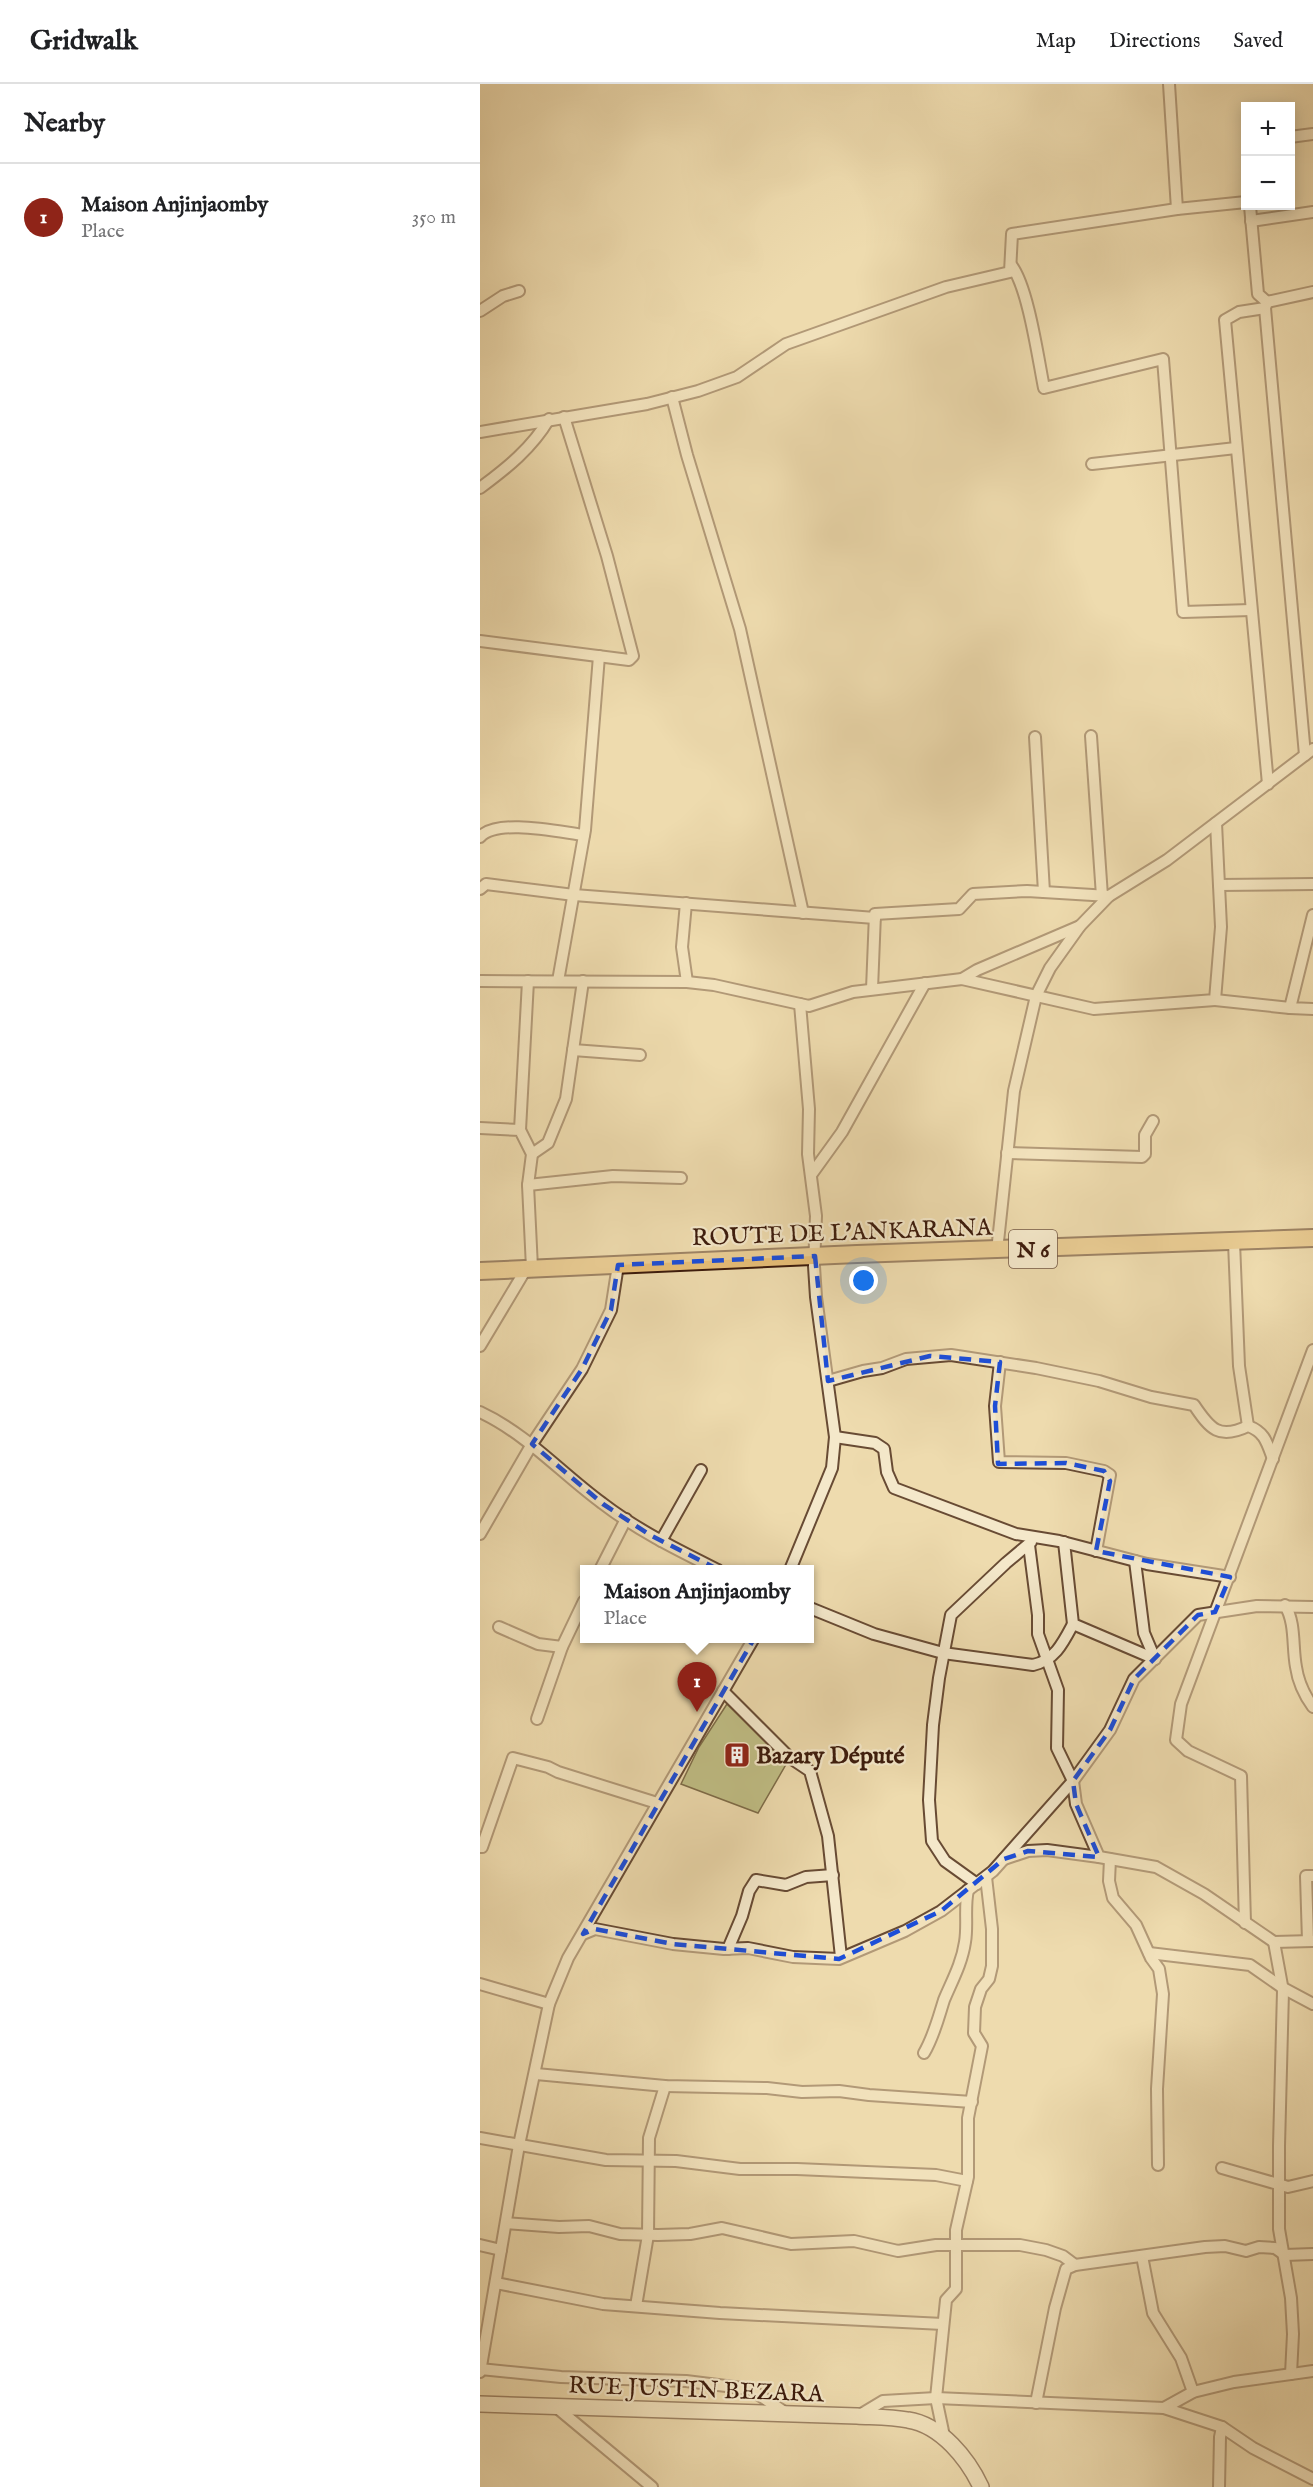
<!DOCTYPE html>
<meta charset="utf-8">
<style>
:root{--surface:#fff;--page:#f6f6f6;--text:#202124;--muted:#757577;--line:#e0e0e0;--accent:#8f2418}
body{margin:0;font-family:"IM FELL English",serif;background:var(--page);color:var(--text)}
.controls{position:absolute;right:18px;top:18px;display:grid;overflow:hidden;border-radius:0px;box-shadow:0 3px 15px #0003}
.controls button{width:54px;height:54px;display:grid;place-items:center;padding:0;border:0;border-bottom:2px solid var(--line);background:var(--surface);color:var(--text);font:30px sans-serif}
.you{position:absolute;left:384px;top:1197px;width:21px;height:21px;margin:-15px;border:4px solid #fff;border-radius:50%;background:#1a73e8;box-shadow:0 0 0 9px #1a73e833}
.badge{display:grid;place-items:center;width:39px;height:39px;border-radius:50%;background:var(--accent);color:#fff;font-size:20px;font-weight:700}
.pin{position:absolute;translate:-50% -50px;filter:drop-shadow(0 2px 3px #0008)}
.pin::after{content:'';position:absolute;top:32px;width:21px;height:18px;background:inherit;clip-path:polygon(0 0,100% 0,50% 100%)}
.popup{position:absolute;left:100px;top:1481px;width:234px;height:78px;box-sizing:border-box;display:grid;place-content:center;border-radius:0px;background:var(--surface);filter:drop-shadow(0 2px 4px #0005);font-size:20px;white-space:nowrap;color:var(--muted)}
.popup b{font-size:22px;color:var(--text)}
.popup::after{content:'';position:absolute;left:50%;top:100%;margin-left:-12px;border:12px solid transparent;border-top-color:var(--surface)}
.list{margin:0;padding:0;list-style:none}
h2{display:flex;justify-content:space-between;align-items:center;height:78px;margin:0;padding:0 24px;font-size:26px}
h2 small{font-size:20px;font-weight:400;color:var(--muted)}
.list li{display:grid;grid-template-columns:39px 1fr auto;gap:18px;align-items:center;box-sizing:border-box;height:108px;padding:0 24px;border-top:2px solid var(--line)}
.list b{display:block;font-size:22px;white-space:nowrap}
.list p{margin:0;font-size:20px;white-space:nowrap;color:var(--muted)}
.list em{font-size:20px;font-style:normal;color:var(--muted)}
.map{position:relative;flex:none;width:833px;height:2403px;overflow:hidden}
header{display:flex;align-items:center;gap:36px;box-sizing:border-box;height:84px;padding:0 30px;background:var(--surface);border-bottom:2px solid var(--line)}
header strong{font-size:28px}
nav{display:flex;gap:33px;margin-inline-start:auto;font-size:21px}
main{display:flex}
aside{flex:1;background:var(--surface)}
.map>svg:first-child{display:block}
</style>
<header>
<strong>Gridwalk</strong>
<nav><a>Map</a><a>Directions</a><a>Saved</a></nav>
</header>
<main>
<aside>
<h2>Nearby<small></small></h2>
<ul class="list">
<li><span class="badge">1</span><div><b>Maison Anjinjaomby</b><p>Place</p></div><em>350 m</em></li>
</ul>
</aside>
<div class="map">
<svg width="833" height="2403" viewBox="0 0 833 2403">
<rect width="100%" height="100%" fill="#eedbae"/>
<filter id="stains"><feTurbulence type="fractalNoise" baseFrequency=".00333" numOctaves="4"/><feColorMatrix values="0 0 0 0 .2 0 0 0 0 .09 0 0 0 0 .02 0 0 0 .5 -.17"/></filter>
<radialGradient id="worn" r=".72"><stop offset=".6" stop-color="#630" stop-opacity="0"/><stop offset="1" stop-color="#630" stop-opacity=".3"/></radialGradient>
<polygon fill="#c0be85" stroke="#7e6c48" stroke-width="1.5" points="247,1620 308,1677 278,1729 201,1700 219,1663"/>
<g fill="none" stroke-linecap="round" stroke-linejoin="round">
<defs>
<g id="street">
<polyline points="689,0 697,125"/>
<polyline points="810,53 833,50"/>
<polyline points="770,122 778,210 787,218"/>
<polyline points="771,137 833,128"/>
<path d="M531,181C548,202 558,274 564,304L683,275L703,528L771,526"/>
<polyline points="787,218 785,224 825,671"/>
<polyline points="787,218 833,208"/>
<polyline points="785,224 759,228 745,236 788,700"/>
<polyline points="0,227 23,212 39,207"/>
<polyline points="192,313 207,371 260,545 323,829"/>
<polyline points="0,348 167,320 218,307 257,293 306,260 466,203 530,188 532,150 697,125 766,118"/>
<polyline points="612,380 756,364"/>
<path d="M0,404C27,384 52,364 69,335"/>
<polyline points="0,557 149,576 153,572 127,472 84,333"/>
<polyline points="611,652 622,812"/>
<polyline points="555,653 564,808"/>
<path d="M0,753C17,734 79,748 104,751"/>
<polyline points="739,801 833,800"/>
<polyline points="0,805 6,800 94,811 395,834"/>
<polyline points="206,819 202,863 207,898"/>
<polyline points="833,831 810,924 833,925"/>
<polyline points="482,895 614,925 735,916 741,843 736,739"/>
<polyline points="0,897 207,898 234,901 329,922 373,908 482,895 497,886 600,842"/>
<polyline points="78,897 105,746 119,572"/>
<polyline points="392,905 395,830 479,825 493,810 547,807 629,812"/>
<polyline points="735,916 810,924"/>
<polyline points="93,966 160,971"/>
<polyline points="0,1044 40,1046 52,1070 48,1101 52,1184"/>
<polyline points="40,1046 48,897"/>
<polyline points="527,1069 662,1073 665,1070 665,1051 673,1037"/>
<polyline points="52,1070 68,1059 86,1015 103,897"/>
<polyline points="331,1091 362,1048 445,899"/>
<polyline points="48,1101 133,1092 201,1094"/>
<polyline points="754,1158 759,1282 768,1342"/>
<polyline points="517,1167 534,1007 556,912 570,884 600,842 629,812 687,776 833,665"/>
<polyline points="0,1262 46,1185"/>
<polyline points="520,1278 515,1322 519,1378 586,1379 624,1387 630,1391 616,1467"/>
<path d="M348,1297L383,1287L402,1284L426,1275L471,1271L556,1284L619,1297L671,1313L714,1321C730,1345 739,1356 768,1342C785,1348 787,1359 793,1375"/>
<path d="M0,1328C47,1350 81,1389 122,1419C157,1446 198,1466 238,1486"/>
<polyline points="355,1353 395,1359 404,1365 407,1388 414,1404 536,1450 579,1457 667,1480 750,1493"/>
<polyline points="0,1450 52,1360 102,1285 131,1226 138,1181"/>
<polyline points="181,1457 221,1386"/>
<polyline points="584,1458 593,1540 675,1575"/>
<polyline points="549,1461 558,1531 558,1550 578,1606 577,1664 593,1697 596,1720 619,1773 676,1783 724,1810 794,1858 833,1857"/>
<polyline points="655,1477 664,1549 675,1575"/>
<polyline points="120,1486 146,1435"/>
<polyline points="310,1486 352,1384 355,1353 336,1213 334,1182 336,1132 328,1070 329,1025 320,920"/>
<path d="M805,1521C816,1540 812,1562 816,1583C818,1597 825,1612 833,1623"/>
<path d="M330,1524L394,1550L463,1569L553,1581C575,1576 583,1559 593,1540"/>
<polyline points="19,1543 58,1560 82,1563"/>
<polyline points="243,1607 309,1673 330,1687 348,1752 361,1873"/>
<polyline points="57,1635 82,1563 104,1517"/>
<polyline points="0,1763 2,1763 33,1674 68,1683 78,1688 177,1719"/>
<polyline points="524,1775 548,1767 567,1766 619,1773"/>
<polyline points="630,1775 629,1797 633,1814 656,1841 671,1874 679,1885 683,1910 677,2005 678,2081"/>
<polyline points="497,1800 465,1777 452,1757 449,1716 453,1641 459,1594 471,1531 526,1479 551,1458"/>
<polyline points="765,1839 761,1692 708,1667 696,1656 701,1620 833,1266"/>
<polyline points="103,1850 115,1845 193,1860 244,1865 268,1864 313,1873 359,1875 425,1847 461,1827 513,1787 593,1697 630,1646 654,1595 718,1531 777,1522 833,1523"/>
<polyline points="828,1857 826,1792 833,1792"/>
<polyline points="794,1858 803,1907 799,2062 799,2145 811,2214 813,2250 811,2290"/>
<polyline points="248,1865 262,1832 269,1807 276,1796 306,1801 326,1793 353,1791"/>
<polyline points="669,1869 770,1881 803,1904 833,1920"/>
<polyline points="0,1900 69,1920"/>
<path d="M444,1969C454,1952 458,1935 464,1916C472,1897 482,1879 485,1858C488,1841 484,1823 488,1806"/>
<polyline points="56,1990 185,2002 287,2004 322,2008 359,2007 389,2011 492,2018"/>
<polyline points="0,2054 126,2076 196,2077 260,2085 317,2085 456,2091 487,2097"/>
<polyline points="742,2084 808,2103 833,2097"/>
<polyline points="26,2139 79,2143 109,2142 140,2150 178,2151 210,2150 242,2144 311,2160 374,2157 418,2167 456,2161 540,2161 566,2166 583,2172 595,2181"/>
<polyline points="0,2161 21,2166"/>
<polyline points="662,2172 673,2229 701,2274 713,2308"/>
<polyline points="16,2199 123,2220 240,2229 463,2240"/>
<polyline points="156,2222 168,2151 169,2054 185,2002"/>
<polyline points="0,2285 81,2293 206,2297 270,2305 306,2329"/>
<polyline points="0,2288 39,2061 69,1920 88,1874 274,1554"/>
<polyline points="556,2319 575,2224 586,2185 595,2181 725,2163 745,2162 766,2167 779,2163 795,2164 805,2171 833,2170"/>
<polyline points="76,2323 172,2403"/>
<polyline points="684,2324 713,2308 754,2298 833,2287"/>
<polyline points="378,2332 403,2317 456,2314 684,2324 742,2343 773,2364 833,2395"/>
<polyline points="464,2352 456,2314 466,2216 476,2205 476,2146 488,2093 488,2034 502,1962 494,1949 495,1923 501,1905 509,1895 512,1882 512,1845 506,1793"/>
<polyline points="739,2403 740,2353 742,2343"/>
</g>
<path id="secondary" d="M0,2320L377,2332C394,2333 412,2333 428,2336C461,2341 488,2375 501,2403"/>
<polyline id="primary" points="0,1187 377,1170 833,1154"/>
</defs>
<use href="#street" stroke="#684b34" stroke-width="14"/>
<use href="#secondary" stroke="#3c1b0c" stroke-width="18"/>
<use href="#primary" stroke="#3c1b0c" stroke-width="20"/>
<use href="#street" stroke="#f4e8ca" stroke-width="10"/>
<use href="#secondary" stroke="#f4e8ca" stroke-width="15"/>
<use href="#primary" stroke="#e7be77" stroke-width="16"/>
</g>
<path d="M0 0H833V2403H0ZM335,1172L348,1297L450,1272L520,1278L515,1322L518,1380L586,1379L624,1387L630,1397L616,1467L750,1493L735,1528L718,1531L654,1595L630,1646L593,1697L596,1720L619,1773L548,1767L524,1775L461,1827L359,1875L193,1860L115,1845L103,1850L297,1515L170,1451L123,1420L52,1360L102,1285L131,1226L138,1181Z" fill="#eedbae" fill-opacity=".55" fill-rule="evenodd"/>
<path fill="none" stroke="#1d4ed8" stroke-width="4.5" stroke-dasharray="12 8" stroke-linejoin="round" d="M335,1172L348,1297L450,1272L520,1278L515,1322L518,1380L586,1379L624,1387L630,1397L616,1467L750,1493L735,1528L718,1531L654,1595L630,1646L593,1697L596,1720L619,1773L548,1767L524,1775L461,1827L359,1875L193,1860L115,1845L103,1850L297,1515L170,1451L123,1420L52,1360L102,1285L131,1226L138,1181Z"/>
<defs>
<symbol id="building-square" viewBox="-11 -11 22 22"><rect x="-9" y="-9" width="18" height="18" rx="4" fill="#8f2418" stroke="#f4e8ca"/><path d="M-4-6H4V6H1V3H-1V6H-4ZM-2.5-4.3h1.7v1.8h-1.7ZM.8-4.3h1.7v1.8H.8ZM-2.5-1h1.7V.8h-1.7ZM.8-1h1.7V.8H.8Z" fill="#fff"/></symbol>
</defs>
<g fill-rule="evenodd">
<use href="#building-square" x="242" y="1656" width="30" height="30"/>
</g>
<g text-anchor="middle" stroke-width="4.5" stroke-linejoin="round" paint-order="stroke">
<rect fill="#f4e8ca" stroke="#735845" stroke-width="1.5" x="529" y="1146" width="48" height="38" rx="4.5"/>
<g font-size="22" font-weight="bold" fill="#3c1b0c">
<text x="553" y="1173">N 6</text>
</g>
<g font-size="24" fill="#3c1b0c" stroke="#f4e8ca">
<text transform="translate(362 1148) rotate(-2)" y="8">ROUTE DE L'ANKARANA</text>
<text transform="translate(216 2305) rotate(2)" y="8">RUE JUSTIN BEZARA</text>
</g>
<g font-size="24" font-weight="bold" fill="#3c1b0c" stroke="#f4e8ca" text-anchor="start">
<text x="276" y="1679">Bazary Député</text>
</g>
</g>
<rect width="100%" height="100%" filter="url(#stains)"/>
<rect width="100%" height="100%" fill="url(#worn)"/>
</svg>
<div class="controls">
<button>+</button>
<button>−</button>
</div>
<div class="you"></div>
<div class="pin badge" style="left:217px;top:1628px">1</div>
<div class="popup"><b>Maison Anjinjaomby</b>Place</div>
</div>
</main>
